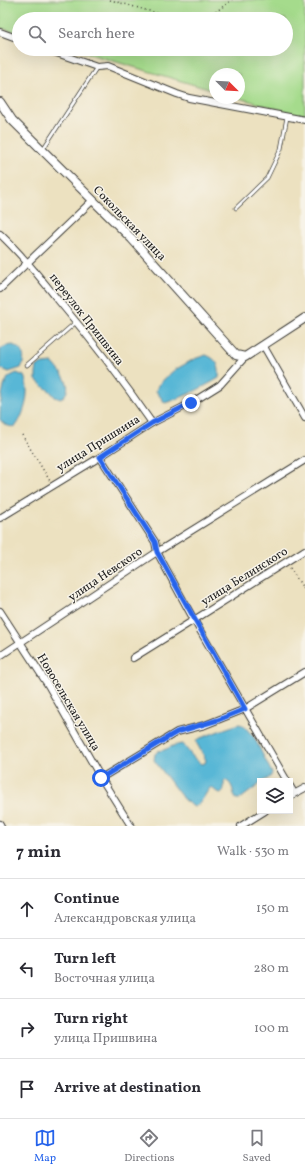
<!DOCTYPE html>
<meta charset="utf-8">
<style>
:root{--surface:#fff;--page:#f7f7f7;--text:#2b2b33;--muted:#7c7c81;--line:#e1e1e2;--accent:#2563eb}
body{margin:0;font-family:Vollkorn,serif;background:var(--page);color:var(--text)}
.controls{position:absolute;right:12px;bottom:12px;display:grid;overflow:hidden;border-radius:0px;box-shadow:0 4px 16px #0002}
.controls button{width:36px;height:36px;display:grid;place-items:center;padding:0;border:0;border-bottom:1px solid var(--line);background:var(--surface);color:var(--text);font:20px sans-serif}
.compass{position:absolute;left:209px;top:68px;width:36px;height:36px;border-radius:50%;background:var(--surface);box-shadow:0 4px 16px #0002;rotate:114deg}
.stop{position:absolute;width:12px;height:12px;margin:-9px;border:3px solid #2563eb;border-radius:50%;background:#fff}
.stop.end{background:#2563eb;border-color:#fff;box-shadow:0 1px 4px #0008}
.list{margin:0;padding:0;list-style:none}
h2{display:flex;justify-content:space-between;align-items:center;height:52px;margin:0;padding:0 16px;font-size:17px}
h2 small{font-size:13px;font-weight:400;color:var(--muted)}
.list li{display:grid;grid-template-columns:26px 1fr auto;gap:12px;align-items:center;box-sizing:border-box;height:60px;padding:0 16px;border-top:1px solid var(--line)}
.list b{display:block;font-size:15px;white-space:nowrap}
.list p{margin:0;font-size:13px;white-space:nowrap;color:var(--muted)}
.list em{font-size:13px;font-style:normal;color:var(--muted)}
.icon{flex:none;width:22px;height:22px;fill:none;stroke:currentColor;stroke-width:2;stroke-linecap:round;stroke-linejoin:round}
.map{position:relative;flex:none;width:305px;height:826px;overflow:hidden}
.search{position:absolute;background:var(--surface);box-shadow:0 4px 16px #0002;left:12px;right:12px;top:12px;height:44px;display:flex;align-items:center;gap:10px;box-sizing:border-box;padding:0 14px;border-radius:22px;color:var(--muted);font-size:15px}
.sheet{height:292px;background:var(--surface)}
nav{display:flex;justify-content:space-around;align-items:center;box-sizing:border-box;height:56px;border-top:1px solid var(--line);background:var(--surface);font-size:11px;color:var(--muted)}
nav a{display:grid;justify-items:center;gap:2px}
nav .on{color:var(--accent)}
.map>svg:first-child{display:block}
</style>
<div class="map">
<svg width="305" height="826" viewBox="0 0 305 826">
<rect width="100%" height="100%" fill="#f7f3e8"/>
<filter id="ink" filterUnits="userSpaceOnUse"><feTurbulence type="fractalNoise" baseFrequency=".025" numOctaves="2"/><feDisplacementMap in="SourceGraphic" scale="8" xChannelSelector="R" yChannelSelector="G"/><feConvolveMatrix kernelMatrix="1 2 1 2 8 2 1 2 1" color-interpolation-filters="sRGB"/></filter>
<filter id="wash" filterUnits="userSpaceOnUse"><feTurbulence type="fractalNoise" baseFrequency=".012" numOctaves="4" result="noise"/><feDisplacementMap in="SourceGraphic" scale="16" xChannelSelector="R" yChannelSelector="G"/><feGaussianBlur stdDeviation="0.9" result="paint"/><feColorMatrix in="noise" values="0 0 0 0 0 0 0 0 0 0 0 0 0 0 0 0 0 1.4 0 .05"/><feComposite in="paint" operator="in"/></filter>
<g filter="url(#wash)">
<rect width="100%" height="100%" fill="#ece1c0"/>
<polygon fill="#a5db8c" stroke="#607c54" points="0,0 305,0 305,115 293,113 239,98 239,74 215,74 215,91 73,49 286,49 286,19 19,19 19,33 0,28"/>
<g fill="#58b7d6" stroke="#3a6a79">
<path d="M13,345C24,350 26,358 21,368L9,372L0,368V349L6,346Z"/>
<path d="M206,355C217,359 220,366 219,378C202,388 184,397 165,403L156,391L158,385L173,371L194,359Z"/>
<path d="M53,363C62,374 76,387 61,399L55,397L50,391L44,387L36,380V374L37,366L43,364Z"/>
<path d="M17,373L24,376C31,391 25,413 16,426C9,428 5,425 0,420C0,408 1,388 8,378C10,376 14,374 17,373Z"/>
<path d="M239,724L243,725L254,737L272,773C271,778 265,781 260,781V784L240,799H236C232,792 234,784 225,780L224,781V790L221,793L217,792L211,787C204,794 203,803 194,807L184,800L154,760L155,754L158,751L164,750L175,745L183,744C188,751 194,759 201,764L205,763L206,760L196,742L198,739L227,728Z"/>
</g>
</g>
<g filter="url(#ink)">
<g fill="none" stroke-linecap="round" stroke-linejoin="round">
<defs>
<g id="service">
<polyline points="43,149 97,67"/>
<polyline points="236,208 267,178 281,149 287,117"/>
<polyline points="27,365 76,322"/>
</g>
<g id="minor">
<polyline points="0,32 19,39"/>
<polyline points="45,49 97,67 108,66 177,94 189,98 305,120"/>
<path d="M0,234C21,254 40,277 58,300C91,339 123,381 152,423"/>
<polyline points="0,289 93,200"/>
<polyline points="263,345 305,418"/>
<polyline points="100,457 155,542 157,552 194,620 287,781"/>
<polyline points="0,518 100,457 152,423 191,403 220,385 245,357"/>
<polyline points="0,611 48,685 101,778 131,826"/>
<polyline points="0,656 157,552 305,460"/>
<polyline points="133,658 194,620 305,550"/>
<polyline points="101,778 177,732 205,725 245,709 305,672"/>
<polyline points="290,786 294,793"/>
<polyline points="290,796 305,788"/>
<polyline points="0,824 1,826"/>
<polyline points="241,826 265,811"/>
</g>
<polyline id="tertiary" points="0,102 12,120 132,239 236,355 245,357 305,318"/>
</defs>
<use href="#service" stroke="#3b3a35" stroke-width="4.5"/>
<use href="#minor" stroke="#3b3a35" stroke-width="8"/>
<use href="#tertiary" stroke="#3b3a35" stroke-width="10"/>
<g stroke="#3b3a35" stroke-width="1.5" stroke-dasharray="1 3" stroke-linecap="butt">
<polyline points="110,0 178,19"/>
<polyline points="206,19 232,0"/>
<polyline points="22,435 50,481"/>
<polyline points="290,568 305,591"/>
</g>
<use href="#service" stroke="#fff" stroke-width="3"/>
<use href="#minor" stroke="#fff" stroke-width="6"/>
<use href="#tertiary" stroke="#fff" stroke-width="8"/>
</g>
</g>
<g fill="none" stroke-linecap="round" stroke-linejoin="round" filter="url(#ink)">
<polyline stroke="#2563eb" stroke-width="5" points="101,778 170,736 177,732 218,720 245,709 157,552 155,542 100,457 152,423 191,403"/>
</g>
<g text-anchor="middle" stroke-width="3" stroke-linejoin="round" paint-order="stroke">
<g font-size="12" fill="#1c1c1c" stroke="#f7f3e8">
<text transform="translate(130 223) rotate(46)" y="4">Сокольская улица</text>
<text transform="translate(87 319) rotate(52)" y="4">переулок Пришвина</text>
<text transform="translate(98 443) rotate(-32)" y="4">улица Пришвина</text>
<text transform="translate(105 574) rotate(-34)" y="4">улица Невского</text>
<text transform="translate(244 576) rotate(-32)" y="4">улица Белинского</text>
<text transform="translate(69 702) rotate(59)" y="4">Новосельская улица</text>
</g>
</g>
</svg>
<div class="controls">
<button><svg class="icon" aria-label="layers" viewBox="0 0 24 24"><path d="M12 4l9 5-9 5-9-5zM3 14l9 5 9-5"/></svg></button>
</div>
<svg class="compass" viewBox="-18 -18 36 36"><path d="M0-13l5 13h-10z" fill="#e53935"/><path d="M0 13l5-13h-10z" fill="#7c7c81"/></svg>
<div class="stop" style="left:101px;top:778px"></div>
<div class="stop end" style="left:191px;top:403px"></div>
<div class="search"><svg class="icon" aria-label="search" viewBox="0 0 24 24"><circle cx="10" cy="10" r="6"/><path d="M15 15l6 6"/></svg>Search here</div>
</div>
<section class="sheet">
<h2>7 min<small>Walk · 530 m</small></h2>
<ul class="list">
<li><svg class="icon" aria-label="ahead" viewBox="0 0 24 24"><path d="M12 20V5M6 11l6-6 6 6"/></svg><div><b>Continue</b><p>Александровская улица</p></div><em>150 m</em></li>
<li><svg class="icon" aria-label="left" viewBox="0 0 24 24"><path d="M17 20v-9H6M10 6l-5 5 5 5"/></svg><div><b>Turn left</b><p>Восточная улица</p></div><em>280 m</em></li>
<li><svg class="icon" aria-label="right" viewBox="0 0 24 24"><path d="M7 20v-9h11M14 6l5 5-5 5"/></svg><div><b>Turn right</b><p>улица Пришвина</p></div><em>100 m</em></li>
<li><svg class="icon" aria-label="arrive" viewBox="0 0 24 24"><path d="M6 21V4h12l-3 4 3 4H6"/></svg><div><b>Arrive at destination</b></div></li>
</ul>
</section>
<nav>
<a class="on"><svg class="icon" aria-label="map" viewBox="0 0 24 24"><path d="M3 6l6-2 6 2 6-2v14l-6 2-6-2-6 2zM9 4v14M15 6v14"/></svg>Map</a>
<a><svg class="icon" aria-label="directions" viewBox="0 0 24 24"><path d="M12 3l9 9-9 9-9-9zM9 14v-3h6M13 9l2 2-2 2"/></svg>Directions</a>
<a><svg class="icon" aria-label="saved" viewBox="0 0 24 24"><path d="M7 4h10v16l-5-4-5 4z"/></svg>Saved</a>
</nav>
